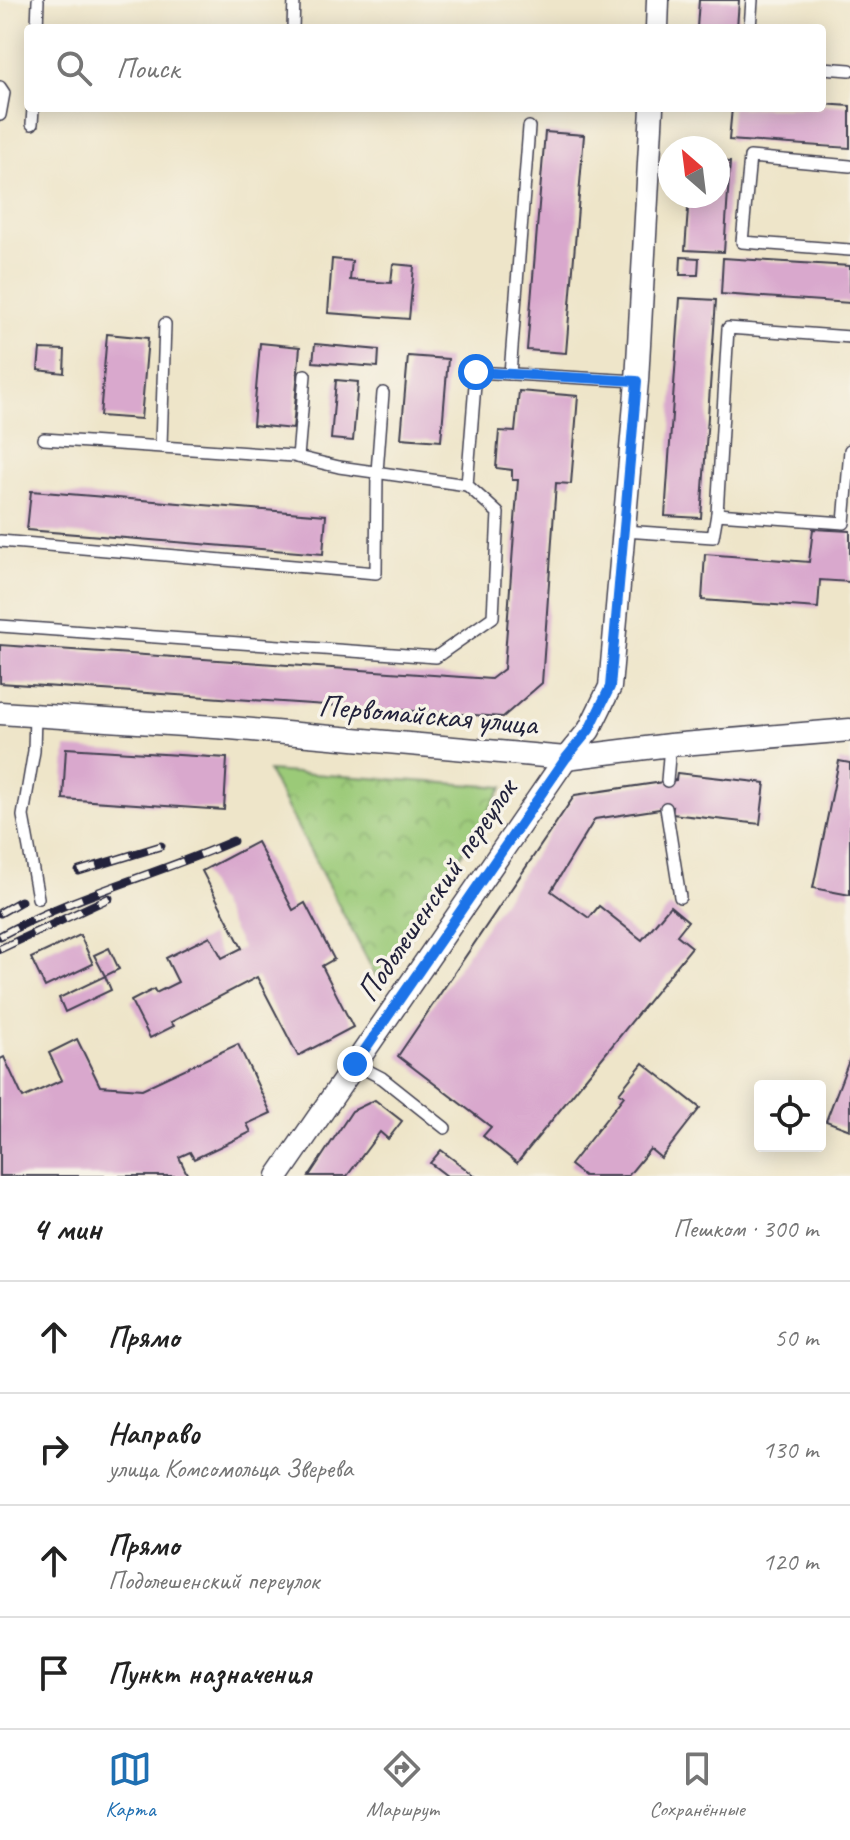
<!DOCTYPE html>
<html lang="ru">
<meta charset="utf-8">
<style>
:root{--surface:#fff;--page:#f2f2f2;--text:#222;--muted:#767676;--line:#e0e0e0;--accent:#1f6fb2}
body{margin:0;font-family:Caveat,sans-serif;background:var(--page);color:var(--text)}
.controls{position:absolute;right:24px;bottom:24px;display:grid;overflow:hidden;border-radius:8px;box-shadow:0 4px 20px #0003}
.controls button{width:72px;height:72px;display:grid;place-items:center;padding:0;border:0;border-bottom:2px solid var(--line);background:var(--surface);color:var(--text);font:40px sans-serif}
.compass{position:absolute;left:658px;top:136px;width:72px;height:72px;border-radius:50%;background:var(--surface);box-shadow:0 4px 20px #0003;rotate:332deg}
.stop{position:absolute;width:24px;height:24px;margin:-18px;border:6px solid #1a73e8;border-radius:50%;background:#fff}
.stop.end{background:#1a73e8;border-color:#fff;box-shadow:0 2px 8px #0008}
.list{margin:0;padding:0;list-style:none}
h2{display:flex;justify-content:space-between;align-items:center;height:104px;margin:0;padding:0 32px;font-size:34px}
h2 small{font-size:26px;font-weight:400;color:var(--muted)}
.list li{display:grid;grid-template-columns:52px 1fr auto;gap:24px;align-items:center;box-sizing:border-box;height:112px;padding:0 32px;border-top:2px solid var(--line)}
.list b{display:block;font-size:30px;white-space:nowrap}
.list p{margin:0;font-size:26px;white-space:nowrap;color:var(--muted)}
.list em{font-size:26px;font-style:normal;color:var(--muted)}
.icon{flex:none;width:44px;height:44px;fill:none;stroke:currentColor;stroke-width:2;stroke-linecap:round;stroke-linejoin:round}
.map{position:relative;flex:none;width:850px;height:1176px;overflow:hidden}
.search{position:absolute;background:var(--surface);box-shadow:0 4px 20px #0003;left:24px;right:24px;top:24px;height:88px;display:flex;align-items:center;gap:20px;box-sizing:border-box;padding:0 28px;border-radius:8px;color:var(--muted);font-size:30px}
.sheet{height:552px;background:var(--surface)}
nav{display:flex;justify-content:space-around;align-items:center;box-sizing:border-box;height:112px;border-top:2px solid var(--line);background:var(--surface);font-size:22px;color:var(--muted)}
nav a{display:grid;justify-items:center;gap:4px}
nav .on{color:var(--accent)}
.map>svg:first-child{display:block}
</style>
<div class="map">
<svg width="850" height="1176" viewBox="0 0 850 1176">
<defs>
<pattern id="park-crowns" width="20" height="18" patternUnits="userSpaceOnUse" patternTransform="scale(2)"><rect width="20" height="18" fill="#9bca78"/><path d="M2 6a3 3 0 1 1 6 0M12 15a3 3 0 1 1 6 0" fill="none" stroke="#85ad69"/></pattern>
</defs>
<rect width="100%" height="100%" fill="#f7f3e8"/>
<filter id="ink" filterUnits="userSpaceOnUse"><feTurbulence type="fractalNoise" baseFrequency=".0125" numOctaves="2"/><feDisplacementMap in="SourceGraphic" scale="16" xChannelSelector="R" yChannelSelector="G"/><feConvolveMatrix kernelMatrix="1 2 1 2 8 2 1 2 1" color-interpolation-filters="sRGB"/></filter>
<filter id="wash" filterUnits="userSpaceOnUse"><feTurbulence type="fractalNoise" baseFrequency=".006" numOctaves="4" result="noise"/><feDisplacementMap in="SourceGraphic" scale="32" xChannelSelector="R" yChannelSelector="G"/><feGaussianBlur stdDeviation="1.8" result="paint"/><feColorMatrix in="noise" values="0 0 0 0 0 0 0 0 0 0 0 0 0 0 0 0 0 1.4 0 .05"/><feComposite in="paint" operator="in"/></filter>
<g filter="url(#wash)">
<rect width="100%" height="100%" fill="#eee5c9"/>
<polygon fill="url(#park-crowns)" stroke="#5e765a" stroke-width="2" points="268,771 503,787 383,982 377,978"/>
<g id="blocks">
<g fill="#d9a8cd">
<polygon points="699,0 739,0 737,28 697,28"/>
<polygon points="822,104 850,106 850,148 729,140 732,108 822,108"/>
<polygon points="545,132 584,135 566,353 527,350"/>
<polygon points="718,161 730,162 724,252 685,250 689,196 718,196"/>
<polygon points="681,257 699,258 698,275 680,275"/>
<polygon points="723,258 850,266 850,303 721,294"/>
<polygon points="332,259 352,261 350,280 391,283 393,264 414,266 409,319 328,313"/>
<polygon points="680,298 716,300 701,518 665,516"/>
<polygon points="107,334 148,338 141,419 100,416"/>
<polygon points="260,343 300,347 293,429 253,425"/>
<polygon points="315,344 379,350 378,367 313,362"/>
<polygon points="40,349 65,350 64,373 38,370"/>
<polygon points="408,356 448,359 441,441 401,438"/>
<polygon points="336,380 358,382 353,441 331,439"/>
<polygon points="519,391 578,396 571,484 556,483 542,683 503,717 0,683 0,645 491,679 504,669 518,480 512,480 512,470 496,468 499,431 515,432"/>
<polygon points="31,491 326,515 323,554 27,530"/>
<polygon points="813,529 850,531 850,582 820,580 818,608 702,600 705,554 809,562"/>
<polygon points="66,748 227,758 224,810 63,799"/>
<polygon points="839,761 850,763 850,895 813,888"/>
<polygon points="677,773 765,783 760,824 672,814 673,807 595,819 551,891 589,918 599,906 642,940 670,906 688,921 677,935 692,947 517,1163 483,1136 491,1127 398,1056 575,795 676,780"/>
<polygon points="257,842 293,910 305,903 334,959 322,966 353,1027 298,1056 257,977 171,1022 174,1026 150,1038 131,1001 154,989 156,993 178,982 166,958 210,936 222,958 242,948 202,871"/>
<polygon points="80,935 93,964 45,987 31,958"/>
<polygon points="109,948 119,969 105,976 94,955"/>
<polygon points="105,976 111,990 65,1012 59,998"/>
<polygon points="77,1039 100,1086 142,1089 238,1044 271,1113 247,1124 251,1132 194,1159 190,1152 179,1157 188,1176 0,1176 0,1059 4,1057 23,1098 62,1080 49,1053"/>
<polygon points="850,1058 850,1130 826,1121"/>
<polygon points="643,1063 700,1108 661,1158 650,1149 628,1176 584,1176 570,1165 624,1096 619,1093"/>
<polygon points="375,1100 402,1121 388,1139 380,1132 347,1176 309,1176 352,1111"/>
<polygon points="441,1150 475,1176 447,1176 430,1163"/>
</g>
</g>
</g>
<g filter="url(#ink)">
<use href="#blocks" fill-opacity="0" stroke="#413f50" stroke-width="2"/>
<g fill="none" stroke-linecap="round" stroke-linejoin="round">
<defs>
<g id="lane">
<polyline points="37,28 38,0"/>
<polyline points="293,28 294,0"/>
<polyline points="750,28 752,0"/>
<polyline points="822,68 850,70"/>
<polyline points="0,87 4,93 0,115"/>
<polyline points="32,124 33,108"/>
<polyline points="850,166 750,157 742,242 850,250"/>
<polyline points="510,374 529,127"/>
<polyline points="44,439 293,456 339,467 467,485"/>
<polyline points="161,445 165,324"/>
<polyline points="298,457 305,375"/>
<polyline points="717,514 844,523 850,450"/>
<polyline points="624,531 713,537 717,514 728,328 850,337"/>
<polyline points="0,541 376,573 377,472 383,393"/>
<polyline points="0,626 436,657 493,617 498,513 467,485 476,372 637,381"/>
<polyline points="35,715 34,751 23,816 38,898"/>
<polyline points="667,781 670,745"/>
<polyline points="666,808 680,897"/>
<polyline points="355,1064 382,1078 445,1128"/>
</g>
<g id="street">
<polyline points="657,28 658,0"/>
<polyline points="0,713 230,728 566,758 670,745 850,730"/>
<polyline points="278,1176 566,758 589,730 610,687 637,381 652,108"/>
</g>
</defs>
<use href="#lane" stroke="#413f50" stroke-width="14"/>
<use href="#street" stroke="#413f50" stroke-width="25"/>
<use href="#lane" stroke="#fff" stroke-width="11"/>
<use href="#street" stroke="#fff" stroke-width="22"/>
<defs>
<g id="rail">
<polyline points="79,871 161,846"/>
<polyline points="0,913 21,901"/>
<path d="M0,936C74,895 156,875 233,841"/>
<polyline points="0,949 109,898"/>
</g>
</defs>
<use href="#rail" stroke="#22223b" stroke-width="9"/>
<use href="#rail" stroke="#f7f3e8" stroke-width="6" stroke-dasharray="18" stroke-linecap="butt"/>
</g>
</g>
<g fill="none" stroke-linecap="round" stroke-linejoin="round" filter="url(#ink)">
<polyline stroke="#1a73e8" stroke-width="10" points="355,1064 566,758 589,730 610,687 637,381 476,372"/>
</g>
<g text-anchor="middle" stroke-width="7" stroke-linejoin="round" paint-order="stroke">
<g font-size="32" fill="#22223b" stroke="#f7f3e8">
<text transform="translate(428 714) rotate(5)" y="11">Первомайская улица</text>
<text transform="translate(436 890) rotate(-56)" y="11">Подолешенский переулок</text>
</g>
</g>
</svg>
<div class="controls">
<button><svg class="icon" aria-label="locate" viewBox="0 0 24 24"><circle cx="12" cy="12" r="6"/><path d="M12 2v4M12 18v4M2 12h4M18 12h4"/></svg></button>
</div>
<svg class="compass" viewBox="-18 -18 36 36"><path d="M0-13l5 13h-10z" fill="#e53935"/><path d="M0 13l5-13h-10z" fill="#767676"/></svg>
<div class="stop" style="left:476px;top:372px"></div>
<div class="stop end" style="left:355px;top:1064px"></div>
<div class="search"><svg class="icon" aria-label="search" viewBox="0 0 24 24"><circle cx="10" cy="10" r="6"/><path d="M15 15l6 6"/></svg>Поиск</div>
</div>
<section class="sheet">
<h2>4 мин<small>Пешком · 300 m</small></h2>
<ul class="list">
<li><svg class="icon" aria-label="ahead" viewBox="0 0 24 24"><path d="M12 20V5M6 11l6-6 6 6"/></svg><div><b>Прямо</b></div><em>50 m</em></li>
<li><svg class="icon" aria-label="right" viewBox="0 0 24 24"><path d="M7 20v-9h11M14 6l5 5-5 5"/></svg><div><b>Направо</b><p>улица Комсомольца Зверева</p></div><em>130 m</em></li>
<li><svg class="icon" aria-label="ahead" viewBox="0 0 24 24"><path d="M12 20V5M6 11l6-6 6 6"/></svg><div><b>Прямо</b><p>Подолешенский переулок</p></div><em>120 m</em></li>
<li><svg class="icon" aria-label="arrive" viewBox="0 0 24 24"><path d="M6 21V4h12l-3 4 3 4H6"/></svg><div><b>Пункт назначения</b></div></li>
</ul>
</section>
<nav>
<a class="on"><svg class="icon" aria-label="map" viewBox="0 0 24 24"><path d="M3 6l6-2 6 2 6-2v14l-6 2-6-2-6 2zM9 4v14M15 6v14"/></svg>Карта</a>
<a><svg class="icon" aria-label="directions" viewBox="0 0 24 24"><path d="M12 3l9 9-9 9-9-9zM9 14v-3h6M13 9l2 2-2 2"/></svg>Маршрут</a>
<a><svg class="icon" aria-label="saved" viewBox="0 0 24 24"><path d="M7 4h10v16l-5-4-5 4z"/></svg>Сохранённые</a>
</nav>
